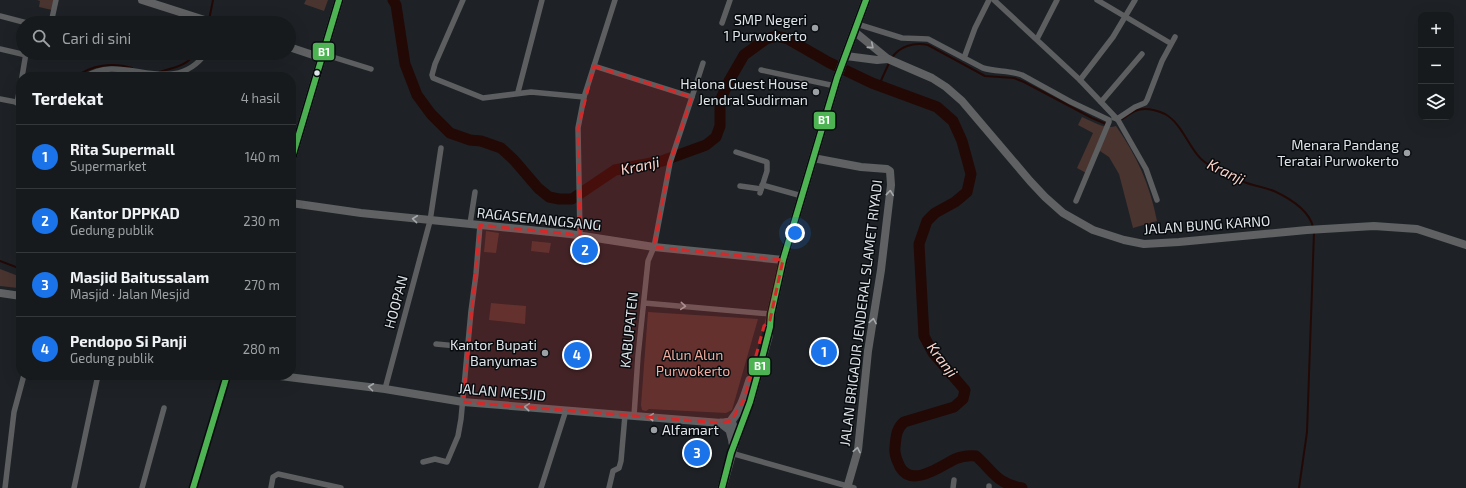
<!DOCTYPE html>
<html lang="id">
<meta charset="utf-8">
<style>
:root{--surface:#161a1c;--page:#1f2325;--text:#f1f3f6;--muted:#9ea1a3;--line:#35383b;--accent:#1a73e8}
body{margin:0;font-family:"Exo 2",sans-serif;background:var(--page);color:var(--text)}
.controls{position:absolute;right:12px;top:12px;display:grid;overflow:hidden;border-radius:8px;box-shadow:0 4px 16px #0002}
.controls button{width:36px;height:36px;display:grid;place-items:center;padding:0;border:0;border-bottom:1px solid var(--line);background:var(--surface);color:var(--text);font:20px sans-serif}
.you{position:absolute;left:795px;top:233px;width:14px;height:14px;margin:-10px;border:3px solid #fff;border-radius:50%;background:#1a73e8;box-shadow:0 0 0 6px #1a73e833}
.badge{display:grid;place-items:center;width:26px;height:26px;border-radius:50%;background:var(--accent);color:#fff;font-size:13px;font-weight:700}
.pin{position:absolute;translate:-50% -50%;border:2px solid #fff;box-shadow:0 1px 4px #0006}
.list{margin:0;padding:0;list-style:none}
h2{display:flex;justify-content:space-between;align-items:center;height:52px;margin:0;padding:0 16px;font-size:17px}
h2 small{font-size:13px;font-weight:400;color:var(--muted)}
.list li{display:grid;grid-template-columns:26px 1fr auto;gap:12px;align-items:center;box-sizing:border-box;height:64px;padding:0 16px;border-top:1px solid var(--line)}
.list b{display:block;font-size:15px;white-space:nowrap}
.list p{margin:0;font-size:13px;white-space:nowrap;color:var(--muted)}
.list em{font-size:13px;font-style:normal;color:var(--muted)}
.icon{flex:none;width:22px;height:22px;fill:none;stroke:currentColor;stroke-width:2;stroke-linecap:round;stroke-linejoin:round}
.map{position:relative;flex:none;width:1466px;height:488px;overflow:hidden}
.search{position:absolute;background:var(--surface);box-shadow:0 4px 16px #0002;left:16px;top:16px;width:280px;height:44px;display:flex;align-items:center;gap:10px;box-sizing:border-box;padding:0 14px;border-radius:22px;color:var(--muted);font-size:15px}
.panel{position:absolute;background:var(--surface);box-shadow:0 4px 16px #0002;left:16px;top:72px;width:280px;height:308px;border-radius:16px}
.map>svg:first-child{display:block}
</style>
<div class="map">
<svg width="1466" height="488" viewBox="0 0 1466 488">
<rect width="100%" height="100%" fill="#1e2226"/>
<g fill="#493430">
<polygon points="37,0 54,0 52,10 39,7 40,1"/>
<polygon points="306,0 328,0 324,11 304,4"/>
<path d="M1082,117C1092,121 1105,130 1116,126C1137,156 1150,185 1157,221L1133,228L1119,174L1109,157L1100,151L1088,174L1077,168L1093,133L1078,125Z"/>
<polygon points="486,231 499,233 496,253 484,252"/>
<polygon points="532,241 551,243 549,253 531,251"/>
<polygon points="0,269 21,277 18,288 0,286"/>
<polygon points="491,303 526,306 525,324 489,320"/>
<polygon points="648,312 758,319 732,410 726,413 649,409 646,411 642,410 641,405"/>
</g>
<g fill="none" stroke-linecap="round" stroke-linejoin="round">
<g stroke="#230906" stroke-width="2">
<polyline points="209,20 213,0"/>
<path d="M891,59C899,46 914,42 928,45L985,76L1014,78L1024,82L1092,118L1106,124"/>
<path d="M159,72C172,68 188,66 195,53"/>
<path d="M76,77C91,65 113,62 132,68"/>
<polyline points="879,85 889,63"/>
<path d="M1122,119C1126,117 1130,113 1135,111C1144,107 1156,110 1165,114C1186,126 1189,155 1211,166C1222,172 1233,177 1244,182C1254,186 1264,187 1274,191C1289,198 1309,210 1313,227"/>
<polyline points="0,261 21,269"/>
<polyline points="1299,488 1307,432 1314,232"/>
</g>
<path stroke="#230906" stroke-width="11" d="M393,0L396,5L405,64L417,95L431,114L450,133L470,140L481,141L501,148L514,160L538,188L549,197L559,199H572L615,170L662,161L706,145L716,137L720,126V101L729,81L744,55L766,39L777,36L788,39L828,62L872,83L937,107L953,121L962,141L971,174L967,192L955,202L935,213L927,221L919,244L924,336L933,353L965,390L963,399L954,407L904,422C896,429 896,437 895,447C894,455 897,460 900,467C912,488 941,466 955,459C962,456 968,455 976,456C994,472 996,483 1022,488"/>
<g stroke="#5c5e60" stroke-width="5.5">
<polyline points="463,0 435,64 432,75 433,78 483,98 531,92 584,97"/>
<polyline points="994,0 1080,80 1118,120 1146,169 1157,200"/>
<polyline points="1097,0 1170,43"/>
<polyline points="0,16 27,23"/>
<polyline points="51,23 56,0"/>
<polyline points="722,23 730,0"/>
<path d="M857,24L902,38L928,39L983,68C996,72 1009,70 1022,75L1071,102L1109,120V122L1076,201"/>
<polyline points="1037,39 1057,0"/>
<polyline points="0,49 26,55"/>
<polyline points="323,54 371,69"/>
<polyline points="964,58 975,28 989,0"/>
<polyline points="594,66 692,97 670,163 654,247 648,261 638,356 634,416"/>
<polyline points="761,70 835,86"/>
<polyline points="22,77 26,53"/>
<path d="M85,77C122,51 172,100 206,53"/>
<polyline points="1080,80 1113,37 1135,0"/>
<polyline points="518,92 542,0"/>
<polyline points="692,97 703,63"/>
<polyline points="0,99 21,103"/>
<polyline points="1101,102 1142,54"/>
<polyline points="17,103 21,82"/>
<polyline points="1114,118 1117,119 1135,107 1145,103 1147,100 1162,61 1175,37"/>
<polyline points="736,152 767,162 767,171 760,193"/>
<polyline points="762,185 802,196"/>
<polyline points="740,186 761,189"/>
<polyline points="470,224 475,192"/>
<polyline points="580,235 578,128 584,97 615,0"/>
<polyline points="644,303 771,314"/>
<polyline points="436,344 468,347"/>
<polyline points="385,389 430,221 441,148"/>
<polyline points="731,453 854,488"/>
<polyline points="423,462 435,459 447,462 458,436 461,419 471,311 476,274 480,225"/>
<polyline points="5,488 14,412 24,375"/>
<polyline points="74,488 98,375"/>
<polyline points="142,488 164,408"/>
<polyline points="271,488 273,477 278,474 341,488"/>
<polyline points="541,488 566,410"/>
<polyline points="609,488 613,471 619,468 621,461 625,415"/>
<polyline points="953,488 954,480"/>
<polyline points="989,488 989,486"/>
</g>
<g stroke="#5f6162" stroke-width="8">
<polyline points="142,0 214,23"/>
<polyline points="855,32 888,59 932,78 946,87 962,101 1030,181 1045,197 1063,213 1093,230 1124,240 1144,244 1179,242 1307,230 1374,226 1417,229 1466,245"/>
<polyline points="289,47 322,58"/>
<polyline points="846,56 877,60 888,59"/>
<polyline points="813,158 861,167 887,169 890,171 891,185 881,270 868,351 858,450 847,488"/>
<polyline points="291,203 361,213 570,234 654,247 783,260"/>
<polyline points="0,293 21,296"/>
<polyline points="272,375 385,389 463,402 721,423 727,422"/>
<polyline points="736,441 750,402"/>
<polyline points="193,488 227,375"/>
</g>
<g stroke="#5c5f62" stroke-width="9">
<polyline points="291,161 339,0"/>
<polyline points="750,402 768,337 771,314 783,260 837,78 866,0"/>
<polyline points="721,423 730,430 734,445 722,488"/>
<path d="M733,443L736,434L731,421C742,408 745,395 750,380"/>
</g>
<defs>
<g id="bus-1">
<polyline points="291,161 339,0"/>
<polyline points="193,488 227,375"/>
<polyline points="722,488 731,453 750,402 760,366 770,327 771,314 783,260 837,78 866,0"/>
</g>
</defs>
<use href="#bus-1" stroke="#080b0e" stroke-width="9"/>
<use href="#bus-1" stroke="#4db353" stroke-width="6"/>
</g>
<defs><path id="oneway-chevron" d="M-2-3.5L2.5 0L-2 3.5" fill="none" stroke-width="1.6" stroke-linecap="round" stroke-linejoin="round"/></defs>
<g stroke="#a5a9ac">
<use href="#oneway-chevron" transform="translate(871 46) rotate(40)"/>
<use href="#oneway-chevron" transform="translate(890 193) rotate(-84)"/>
<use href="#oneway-chevron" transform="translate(415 219) rotate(-174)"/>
<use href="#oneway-chevron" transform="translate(873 321) rotate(-80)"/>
<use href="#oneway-chevron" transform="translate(371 387) rotate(-173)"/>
<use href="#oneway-chevron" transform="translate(527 407) rotate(-175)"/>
<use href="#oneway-chevron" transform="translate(651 417) rotate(-175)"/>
<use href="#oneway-chevron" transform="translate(857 450) rotate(-79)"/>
</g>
<use stroke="#a4a8ab" href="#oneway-chevron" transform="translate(683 306) rotate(5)"/>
<path fill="#d62828" fill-opacity="0.2" stroke="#d62828" stroke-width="3" stroke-dasharray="8 5" stroke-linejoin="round" d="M594,66L692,97L670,163L654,247L783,260L770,320L764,326L744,400L731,421L721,423L463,402L480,225L580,235L578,128Z"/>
<g fill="#9ba0a5" stroke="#080b0e" stroke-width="1.5">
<circle cx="815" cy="28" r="4"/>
<circle cx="816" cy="92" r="4"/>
<circle cx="1407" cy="153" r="4"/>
<circle cx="545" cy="353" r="4"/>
<circle cx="654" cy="430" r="4"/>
</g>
<circle fill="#dee4e9" stroke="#080b0e" stroke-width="1.5" cx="317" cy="73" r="3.5"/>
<g text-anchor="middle" stroke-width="3" stroke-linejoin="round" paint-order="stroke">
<g font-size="14" fill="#dee4e9" stroke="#080b0e" text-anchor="end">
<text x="807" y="25">SMP Negeri<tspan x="807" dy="16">1 Purwokerto</tspan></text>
<text x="808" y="89">Halona Guest House<tspan x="808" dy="16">Jendral Sudirman</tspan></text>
<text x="1399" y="150">Menara Pandang<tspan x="1399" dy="16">Teratai Purwokerto</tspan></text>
<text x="537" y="350">Kantor Bupati<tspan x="537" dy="16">Banyumas</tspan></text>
<text x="662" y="435" text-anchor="start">Alfamart</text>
</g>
<g font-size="14" fill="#dee4e9" stroke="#080b0e">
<text transform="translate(539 219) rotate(6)" y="5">RAGASEMANGSANG</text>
<text transform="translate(1207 225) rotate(-4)" y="5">JALAN BUNG KARNO</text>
<text transform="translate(396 302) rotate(-75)" y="5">HOOPAN</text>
<text transform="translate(861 313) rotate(-83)" y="5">JALAN BRIGADIR JENDERAL SLAMET RIYADI</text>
<text transform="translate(629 330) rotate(-84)" y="5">KABUPATEN</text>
<text transform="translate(502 392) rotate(5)" y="5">JALAN MESJID</text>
</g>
<g font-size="14" fill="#f0ada0" stroke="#080b0e">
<text x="693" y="360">Alun Alun<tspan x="693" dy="16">Purwokerto</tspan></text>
</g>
<g font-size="15" font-style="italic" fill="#fed4cb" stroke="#080b0e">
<text transform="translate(640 166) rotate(-12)" y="5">Kranji</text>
<text transform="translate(1226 172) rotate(26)" y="5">Kranji</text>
<text transform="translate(942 360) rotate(53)" y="5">Kranji</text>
</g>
</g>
<g stroke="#080b0e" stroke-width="1.5">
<rect x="312" y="42" width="23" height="19" rx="4" fill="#4db353"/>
<rect x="813" y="111" width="23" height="19" rx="4" fill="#4db353"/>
<rect x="748" y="357" width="23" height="19" rx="4" fill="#4db353"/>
</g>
<g font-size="11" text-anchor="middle" font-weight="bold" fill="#fff">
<text x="324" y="56">B1</text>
<text x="824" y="124">B1</text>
<text x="760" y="370">B1</text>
</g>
</svg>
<div class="controls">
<button>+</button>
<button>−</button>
<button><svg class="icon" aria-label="layers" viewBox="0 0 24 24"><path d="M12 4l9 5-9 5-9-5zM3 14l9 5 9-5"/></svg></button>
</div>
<div class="you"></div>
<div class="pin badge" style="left:824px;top:352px">1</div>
<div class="pin badge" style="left:585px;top:250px">2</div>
<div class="pin badge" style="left:697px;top:453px">3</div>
<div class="pin badge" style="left:577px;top:355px">4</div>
<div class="search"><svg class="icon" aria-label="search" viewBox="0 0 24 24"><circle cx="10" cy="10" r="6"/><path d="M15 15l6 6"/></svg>Cari di sini</div>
<section class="panel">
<h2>Terdekat<small>4 hasil</small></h2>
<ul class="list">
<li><span class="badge">1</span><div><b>Rita Supermall</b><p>Supermarket</p></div><em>140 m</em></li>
<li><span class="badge">2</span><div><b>Kantor DPPKAD</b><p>Gedung publik</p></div><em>230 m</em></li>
<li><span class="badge">3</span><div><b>Masjid Baitussalam</b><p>Masjid · Jalan Mesjid</p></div><em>270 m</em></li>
<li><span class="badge">4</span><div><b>Pendopo Si Panji</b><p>Gedung publik</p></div><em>280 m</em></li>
</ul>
</section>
</div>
